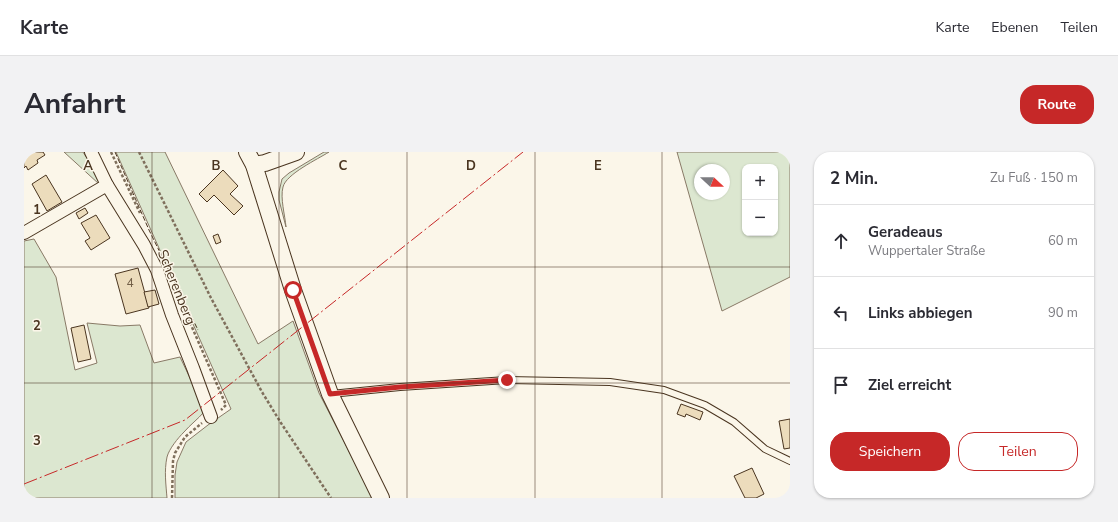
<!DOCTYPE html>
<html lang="de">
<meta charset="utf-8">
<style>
:root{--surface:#fff;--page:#f2f2f3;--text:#2b2b33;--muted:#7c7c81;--line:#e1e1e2;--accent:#c62828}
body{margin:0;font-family:"Nunito Sans",sans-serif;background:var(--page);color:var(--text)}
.controls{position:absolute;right:12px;top:12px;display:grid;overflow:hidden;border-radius:8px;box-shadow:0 1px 3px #0004}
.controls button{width:36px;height:36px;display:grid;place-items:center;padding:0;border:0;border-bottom:1px solid var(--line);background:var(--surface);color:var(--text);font:20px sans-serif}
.compass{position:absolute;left:670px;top:12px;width:36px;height:36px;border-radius:50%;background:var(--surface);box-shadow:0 1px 3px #0004;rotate:112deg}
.stop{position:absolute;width:12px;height:12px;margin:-9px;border:3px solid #c62828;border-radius:50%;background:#fff}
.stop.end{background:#c62828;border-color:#fff;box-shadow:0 1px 4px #0008}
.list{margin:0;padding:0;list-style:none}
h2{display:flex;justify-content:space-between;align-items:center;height:52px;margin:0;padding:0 16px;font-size:17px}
h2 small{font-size:13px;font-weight:400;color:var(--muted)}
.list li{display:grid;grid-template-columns:26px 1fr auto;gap:12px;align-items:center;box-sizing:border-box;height:72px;padding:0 16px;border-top:1px solid var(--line)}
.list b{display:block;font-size:15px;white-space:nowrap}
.list p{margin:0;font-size:13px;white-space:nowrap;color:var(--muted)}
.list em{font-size:13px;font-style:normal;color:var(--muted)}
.actions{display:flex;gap:8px;padding:12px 16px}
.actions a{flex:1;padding:9px 0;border:1px solid var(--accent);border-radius:16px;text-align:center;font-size:14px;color:var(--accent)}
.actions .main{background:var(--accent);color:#fff}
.icon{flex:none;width:22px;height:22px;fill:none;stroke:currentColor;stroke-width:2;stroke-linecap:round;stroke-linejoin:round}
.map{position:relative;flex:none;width:766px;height:346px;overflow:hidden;border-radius:16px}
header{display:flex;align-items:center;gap:24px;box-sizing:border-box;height:56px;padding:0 20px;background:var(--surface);border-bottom:1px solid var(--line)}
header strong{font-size:19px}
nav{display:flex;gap:22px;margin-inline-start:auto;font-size:14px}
.intro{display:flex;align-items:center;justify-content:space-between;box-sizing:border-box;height:96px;padding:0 24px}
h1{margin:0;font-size:28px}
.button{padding:10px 18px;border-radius:16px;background:var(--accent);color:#fff;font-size:14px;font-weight:700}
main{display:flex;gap:24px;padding:0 24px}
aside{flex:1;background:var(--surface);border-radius:16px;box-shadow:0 1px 3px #0004}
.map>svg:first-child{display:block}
</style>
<header>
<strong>Karte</strong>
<nav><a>Karte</a><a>Ebenen</a><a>Teilen</a></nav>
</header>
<div class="intro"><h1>Anfahrt</h1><a class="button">Route</a></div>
<main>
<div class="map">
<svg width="766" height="346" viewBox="0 0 766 346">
<rect width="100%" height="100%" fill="#fbf6e9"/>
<g fill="#dce7d0" stroke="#887966" fill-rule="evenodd">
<polygon points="40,0 59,0 75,25 75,32"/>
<polygon points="92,0 141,0 234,192 269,169 295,241 349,346 151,346 151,323 153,310 162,290 184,273 207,257"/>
<path d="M300,0H305C294,7 262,22 259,35C256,46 261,63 262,75L255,48V40L258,27L265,21Z"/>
<path d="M653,0H766V125L698,159ZM721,15H751V81H721ZM676,18H700V42H676Z"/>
<path d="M10,87L32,125L51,218L73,211L63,171L96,174L116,173L130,211L156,205L176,247L180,260C174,267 166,273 160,280C154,286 145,297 143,305C140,319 142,333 143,346H0V89Z"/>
</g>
<g fill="#ecdcbc" stroke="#4a3520">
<polygon points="0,0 19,0 21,3 13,8 14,11 4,18 2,14 0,16"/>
<polygon points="199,18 214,34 206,42 219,54 210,63 190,43 183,50 175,42"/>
<polygon points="22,23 38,50 23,59 8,32"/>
<polygon points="61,56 64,61 55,67 52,61"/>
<polygon points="72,63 86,86 67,98 61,89 66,86 57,71"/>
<polygon points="194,82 197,90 192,92 189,84"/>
<polygon points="114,116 125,156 102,162 91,122"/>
<polygon points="131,138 135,152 124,155 120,140"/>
<polygon points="60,173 67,207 54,210 47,176"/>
<polygon points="657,252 679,260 676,268 662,262 661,265 653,262"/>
<polygon points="766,267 766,296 760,297 755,269"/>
<polygon points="728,316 740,342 732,346 721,346 710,324"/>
</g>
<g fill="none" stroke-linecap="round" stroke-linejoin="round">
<defs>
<polyline id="lane" points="307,242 376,235 483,228 586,230 640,238 681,253 710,270 741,297 766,309"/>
<g id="street">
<polyline points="67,0 83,33 120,93 133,118 148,163 169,216 187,265"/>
<polyline points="0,81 83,33"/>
</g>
<g id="secondary">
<polyline points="223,0 230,13 269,138 306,242 357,346"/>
<polyline points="230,13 241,11 272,0"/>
</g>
</defs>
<use href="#lane" stroke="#4a3520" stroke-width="8"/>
<use href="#street" stroke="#4a3520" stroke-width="14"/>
<use href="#secondary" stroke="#4a3520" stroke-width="18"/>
<g stroke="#7f6f5c" stroke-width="2.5" stroke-dasharray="3 2" stroke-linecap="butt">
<polyline points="87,0 116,61"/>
<polyline points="115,0 187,146 238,240 257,271 307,346"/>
<polyline points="164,166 202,253 197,258"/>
<polyline points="148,346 149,309 151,301 161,285 178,271"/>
</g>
<use href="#lane" stroke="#fbf6e9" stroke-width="6"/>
<use href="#street" stroke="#fbf6e9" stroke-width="12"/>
<use href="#secondary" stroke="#fbf6e9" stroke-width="16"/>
<polyline stroke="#4a3520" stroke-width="1" stroke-dasharray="5 2" stroke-linecap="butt" points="91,0 125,78 174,178"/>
<polyline stroke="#c62828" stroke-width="1" stroke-dasharray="14 3 2 3" stroke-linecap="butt" points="0,332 161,268 499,0"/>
</g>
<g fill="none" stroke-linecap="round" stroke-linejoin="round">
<polyline stroke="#c62828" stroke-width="5" points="269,138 306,242 376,235 483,228"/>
</g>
<path fill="none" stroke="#4a3520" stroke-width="1" stroke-opacity="0.55" d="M128,0V346M255,0V346M383,0V346M511,0V346M638,0V346M0,115H766M0,231H766"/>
<g text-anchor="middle" stroke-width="3" stroke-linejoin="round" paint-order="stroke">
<g font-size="12" fill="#725f47">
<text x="106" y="135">4</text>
</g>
<g font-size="14" fill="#4a3520" stroke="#fbf6e9">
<text transform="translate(153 135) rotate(68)" y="5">Scherenberg</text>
</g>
</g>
<g font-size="13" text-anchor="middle" font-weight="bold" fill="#4a3520" stroke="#fbf6e9" stroke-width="3" stroke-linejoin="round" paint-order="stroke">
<text x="64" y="18">A</text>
<text x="192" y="18">B</text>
<text x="319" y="18">C</text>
<text x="447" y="18">D</text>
<text x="574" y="18">E</text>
<text x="13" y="62">1</text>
<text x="13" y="178">2</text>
<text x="13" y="293">3</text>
</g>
</svg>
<div class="controls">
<button>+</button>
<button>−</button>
</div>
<svg class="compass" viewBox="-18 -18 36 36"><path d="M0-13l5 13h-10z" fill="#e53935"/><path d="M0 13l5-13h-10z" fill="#7c7c81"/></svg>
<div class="stop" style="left:269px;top:138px"></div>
<div class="stop end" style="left:483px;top:228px"></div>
</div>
<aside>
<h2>2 Min.<small>Zu Fuß · 150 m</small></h2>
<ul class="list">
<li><svg class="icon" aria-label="ahead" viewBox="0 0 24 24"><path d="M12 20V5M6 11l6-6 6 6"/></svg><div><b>Geradeaus</b><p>Wuppertaler Straße</p></div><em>60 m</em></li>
<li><svg class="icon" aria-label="left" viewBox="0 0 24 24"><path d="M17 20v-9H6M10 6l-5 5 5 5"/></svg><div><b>Links abbiegen</b></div><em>90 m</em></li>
<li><svg class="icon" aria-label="arrive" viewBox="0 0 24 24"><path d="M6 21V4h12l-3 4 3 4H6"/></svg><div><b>Ziel erreicht</b></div></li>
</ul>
<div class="actions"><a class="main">Speichern</a><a>Teilen</a></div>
</aside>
</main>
